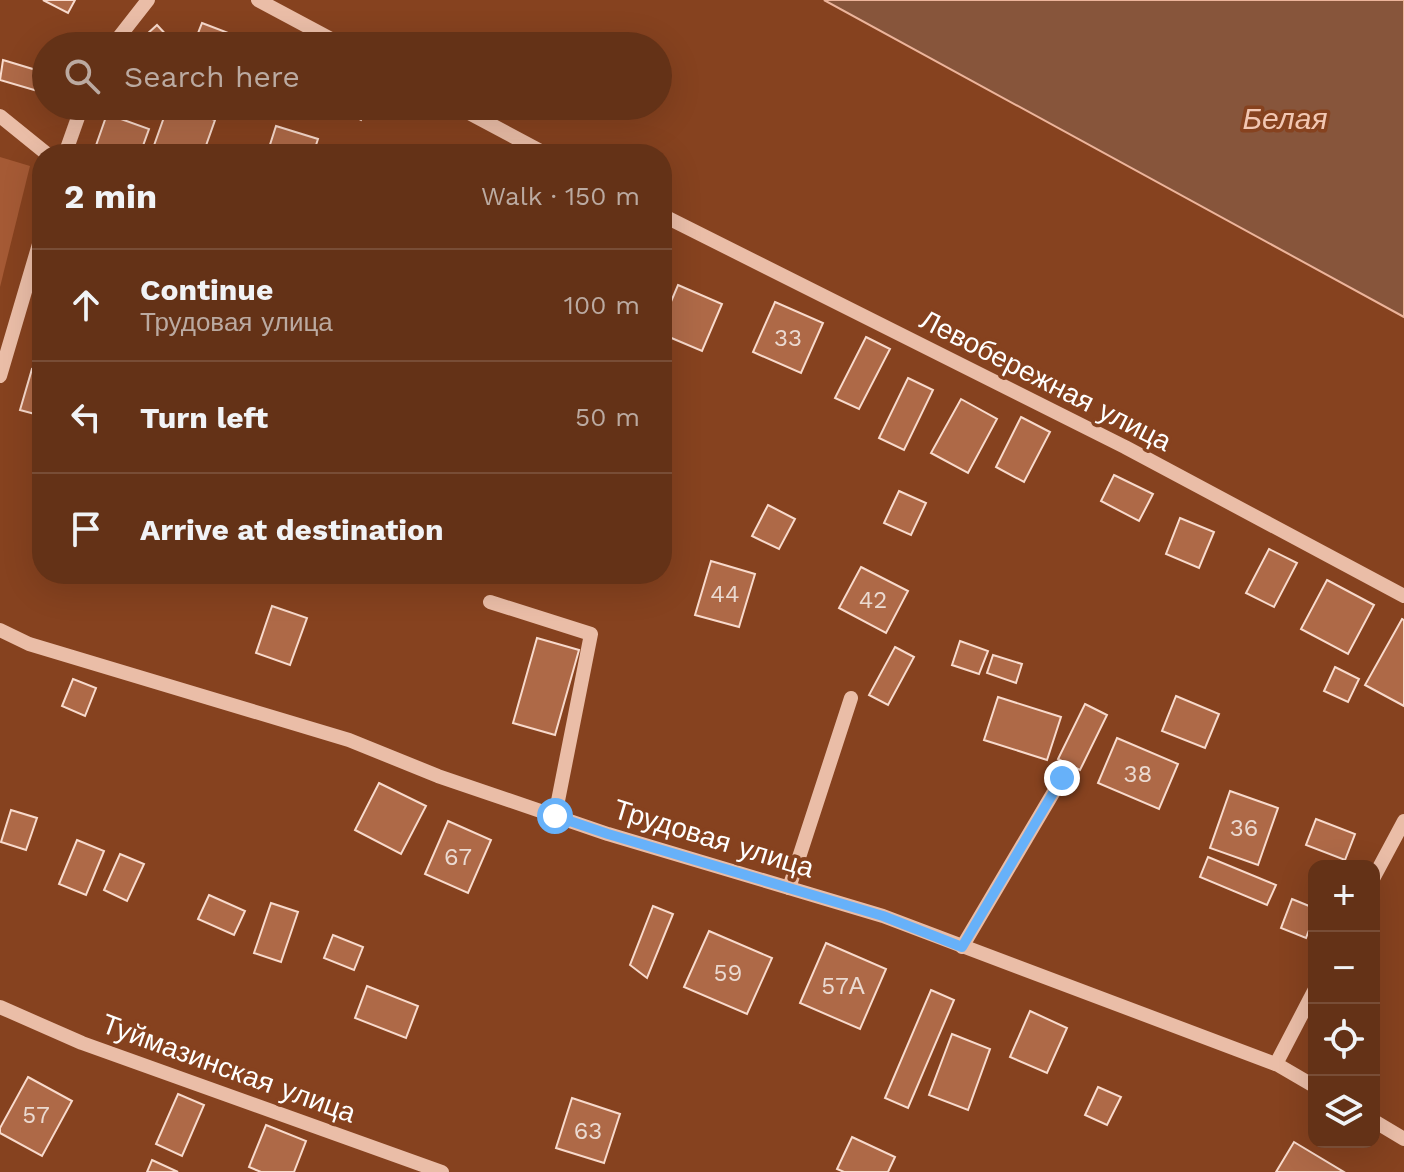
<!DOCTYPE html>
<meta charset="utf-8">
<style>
:root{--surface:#643217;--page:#6c3e24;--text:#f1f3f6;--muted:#bbaaa1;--line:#784d36}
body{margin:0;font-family:"Work Sans",sans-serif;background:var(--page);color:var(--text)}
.controls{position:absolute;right:24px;bottom:24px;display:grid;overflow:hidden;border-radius:16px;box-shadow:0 8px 32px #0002}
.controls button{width:72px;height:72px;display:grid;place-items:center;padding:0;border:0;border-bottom:2px solid var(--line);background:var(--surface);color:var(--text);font:40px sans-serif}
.stop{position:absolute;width:24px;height:24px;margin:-18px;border:6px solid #67b1f9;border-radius:50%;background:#fff}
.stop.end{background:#67b1f9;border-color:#fff;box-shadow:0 2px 8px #0008}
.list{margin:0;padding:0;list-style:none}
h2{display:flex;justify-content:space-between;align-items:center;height:104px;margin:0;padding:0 32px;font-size:34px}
h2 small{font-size:26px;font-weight:400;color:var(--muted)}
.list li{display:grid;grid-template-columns:52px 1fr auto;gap:24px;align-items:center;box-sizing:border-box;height:112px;padding:0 32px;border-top:2px solid var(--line)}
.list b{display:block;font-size:30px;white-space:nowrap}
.list p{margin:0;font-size:26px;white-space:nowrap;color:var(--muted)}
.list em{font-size:26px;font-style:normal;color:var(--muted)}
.icon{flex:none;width:44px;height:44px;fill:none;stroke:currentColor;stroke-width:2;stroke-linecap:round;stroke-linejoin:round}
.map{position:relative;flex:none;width:1404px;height:1172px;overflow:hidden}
.search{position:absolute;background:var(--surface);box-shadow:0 8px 32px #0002;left:32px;top:32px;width:640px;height:88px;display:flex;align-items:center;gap:20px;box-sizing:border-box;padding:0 28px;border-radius:44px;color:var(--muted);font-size:30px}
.panel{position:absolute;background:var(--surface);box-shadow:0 8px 32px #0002;left:32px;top:144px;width:640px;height:440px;border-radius:32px}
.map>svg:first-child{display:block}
</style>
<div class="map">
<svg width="1404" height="1172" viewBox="0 0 1404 1172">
<rect width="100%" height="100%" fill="#86421f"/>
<polygon fill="#a55a35" points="0,157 30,166 0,287"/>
<polygon fill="#87553b" stroke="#ecb49b" stroke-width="2" points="824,0 1404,0 1404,317"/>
<g fill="#ae6947" stroke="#f8dacc" stroke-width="2">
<polygon points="43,0 75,0 68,13"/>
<polygon points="202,23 231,34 226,46 193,46"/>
<polygon points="157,25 170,39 162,46 134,46"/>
<polygon points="3,60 46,73 41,92 0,80"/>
<polygon points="168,106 176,106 215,120 203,154 161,154 152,151"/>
<polygon points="333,106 368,106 361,120"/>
<polygon points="107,114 149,129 140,154 93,154"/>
<polygon points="276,126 318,139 313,154 267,154"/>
<polygon points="678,285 722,304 702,351 662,334 662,323"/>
<polygon points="775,302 823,323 801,373 753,352"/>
<polygon points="866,337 890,349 859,409 835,398"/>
<polygon points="32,369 42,371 42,416 20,410"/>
<polygon points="908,378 933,390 904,450 879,438"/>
<polygon points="961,399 997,419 968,473 931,453"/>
<polygon points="1021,417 1050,432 1024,482 996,467"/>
<polygon points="1114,475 1153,494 1139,521 1101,501"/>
<polygon points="899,491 926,503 911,535 884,523"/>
<polygon points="768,505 795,519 779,549 752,536"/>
<polygon points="1180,518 1214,532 1199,568 1166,554"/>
<polygon points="1269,549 1297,563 1274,607 1246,593"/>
<polygon points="711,561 755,574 739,627 695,615"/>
<polygon points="861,567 908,591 886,633 839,608"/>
<polygon points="1327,580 1374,605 1348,654 1301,629"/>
<polygon points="272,606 307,618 290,665 256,653"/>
<polygon points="1402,619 1404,620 1404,706 1365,685"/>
<polygon points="537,638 579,650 555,735 513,723"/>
<polygon points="960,641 988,651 979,674 952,665"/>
<polygon points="895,647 914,657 888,705 869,695"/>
<polygon points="993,655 1022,664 1016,683 987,673"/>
<polygon points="1335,667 1359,679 1348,702 1324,691"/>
<polygon points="73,679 96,688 85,716 62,706"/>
<polygon points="1176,696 1219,714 1205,748 1162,731"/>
<polygon points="998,697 1061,717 1047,760 984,740"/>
<polygon points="1085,704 1107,715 1080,770 1058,759"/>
<polygon points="1117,738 1178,764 1159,809 1098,783"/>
<polygon points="379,783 426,806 401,854 355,830"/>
<polygon points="1230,791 1278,808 1258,865 1210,848"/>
<polygon points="11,810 37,818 26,850 1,842"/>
<polygon points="1316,819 1355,834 1345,860 1306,845"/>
<polygon points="448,821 491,840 468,893 425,874"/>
<polygon points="77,840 104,851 86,895 59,884"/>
<polygon points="120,854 144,864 127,901 104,890"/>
<polygon points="1208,857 1276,885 1267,905 1200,877"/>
<polygon points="209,895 245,911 234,935 198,919"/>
<polygon points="1292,899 1314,908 1314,917 1306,938 1281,928"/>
<polygon points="271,903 298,912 281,962 254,953"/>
<polygon points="653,906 673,914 647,978 630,965"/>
<polygon points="709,931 772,958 747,1014 684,987"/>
<polygon points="333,935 363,947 354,970 324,958"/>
<polygon points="826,943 886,969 860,1029 800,1003"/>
<polygon points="367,986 418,1006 406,1038 355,1018"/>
<polygon points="931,990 954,1000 908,1108 885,1098"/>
<polygon points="1030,1011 1067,1028 1047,1073 1010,1057"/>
<polygon points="952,1034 990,1049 968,1110 929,1095"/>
<polygon points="28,1077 72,1101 42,1156 0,1133 0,1128"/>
<polygon points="1098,1087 1121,1097 1107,1125 1085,1115"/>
<polygon points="178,1094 204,1105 182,1156 156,1144"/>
<polygon points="572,1098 620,1114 604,1163 556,1148"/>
<polygon points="266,1125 306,1141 294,1172 261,1172 249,1167"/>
<polygon points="852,1137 895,1157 888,1172 844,1172 837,1169"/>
<polygon points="1294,1142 1344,1172 1276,1172"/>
<polygon points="152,1160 178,1172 147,1172"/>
</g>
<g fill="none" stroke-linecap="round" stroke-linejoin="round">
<g stroke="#eabda7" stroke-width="14">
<polyline points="258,0 344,46"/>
<polyline points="112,46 148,0"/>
<polyline points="456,106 546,154"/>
<polyline points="0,116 47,154"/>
<polyline points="65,154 82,106"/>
<polyline points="662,215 1125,447 1404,596"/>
<polyline points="0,376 42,234"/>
<polyline points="490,602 591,634 555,816"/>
<polyline points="0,630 29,644 349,740 438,776 608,834 883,916 1278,1065 1314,1086"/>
<polyline points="1374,877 1404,821"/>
<polyline points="789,888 851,698"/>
<polyline points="962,947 1062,778"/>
<polyline points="0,1007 82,1043 442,1172"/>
<polyline points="1276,1064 1314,991"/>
<polyline points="1374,1121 1404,1139"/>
</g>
</g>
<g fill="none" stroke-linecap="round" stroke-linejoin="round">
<polyline stroke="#67b1f9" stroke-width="10" points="555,816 608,834 883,916 962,947 1062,778"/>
</g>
<g text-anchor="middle" stroke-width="7" stroke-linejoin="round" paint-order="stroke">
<g font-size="24" fill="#ebdad1">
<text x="788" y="346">33</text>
<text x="725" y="602">44</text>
<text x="873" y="608">42</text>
<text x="1138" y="782">38</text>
<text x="1244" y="836">36</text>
<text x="458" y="865">67</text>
<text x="728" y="981">59</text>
<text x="843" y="994">57А</text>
<text x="36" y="1123">57</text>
<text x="588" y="1139">63</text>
</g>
<g font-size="28" fill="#fff" stroke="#86421f">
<text transform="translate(1046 380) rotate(27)" y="10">Левобережная улица</text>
<text transform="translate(714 838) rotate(17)" y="10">Трудовая улица</text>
<text transform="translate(229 1068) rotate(20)" y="10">Туймазинская улица</text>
</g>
<g font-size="30" font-style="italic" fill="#f2c7b3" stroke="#86421f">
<text x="1285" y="129">Белая</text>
</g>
</g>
</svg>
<div class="controls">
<button>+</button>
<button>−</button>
<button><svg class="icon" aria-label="locate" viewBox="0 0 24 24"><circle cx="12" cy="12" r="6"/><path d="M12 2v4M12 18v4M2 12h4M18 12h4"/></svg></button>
<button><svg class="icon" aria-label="layers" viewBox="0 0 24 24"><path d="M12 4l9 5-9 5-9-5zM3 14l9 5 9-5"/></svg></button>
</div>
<div class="stop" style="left:555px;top:816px"></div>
<div class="stop end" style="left:1062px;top:778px"></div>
<div class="search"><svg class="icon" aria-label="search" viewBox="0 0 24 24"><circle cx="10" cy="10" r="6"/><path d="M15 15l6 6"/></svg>Search here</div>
<section class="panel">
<h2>2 min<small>Walk · 150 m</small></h2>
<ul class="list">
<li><svg class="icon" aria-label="ahead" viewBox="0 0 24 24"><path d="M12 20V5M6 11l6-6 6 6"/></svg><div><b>Continue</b><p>Трудовая улица</p></div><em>100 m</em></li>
<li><svg class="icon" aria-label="left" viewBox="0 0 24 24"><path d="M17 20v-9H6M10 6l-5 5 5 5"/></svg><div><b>Turn left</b></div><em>50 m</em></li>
<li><svg class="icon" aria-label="arrive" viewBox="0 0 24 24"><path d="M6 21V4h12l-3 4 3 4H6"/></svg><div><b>Arrive at destination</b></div></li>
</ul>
</section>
</div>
